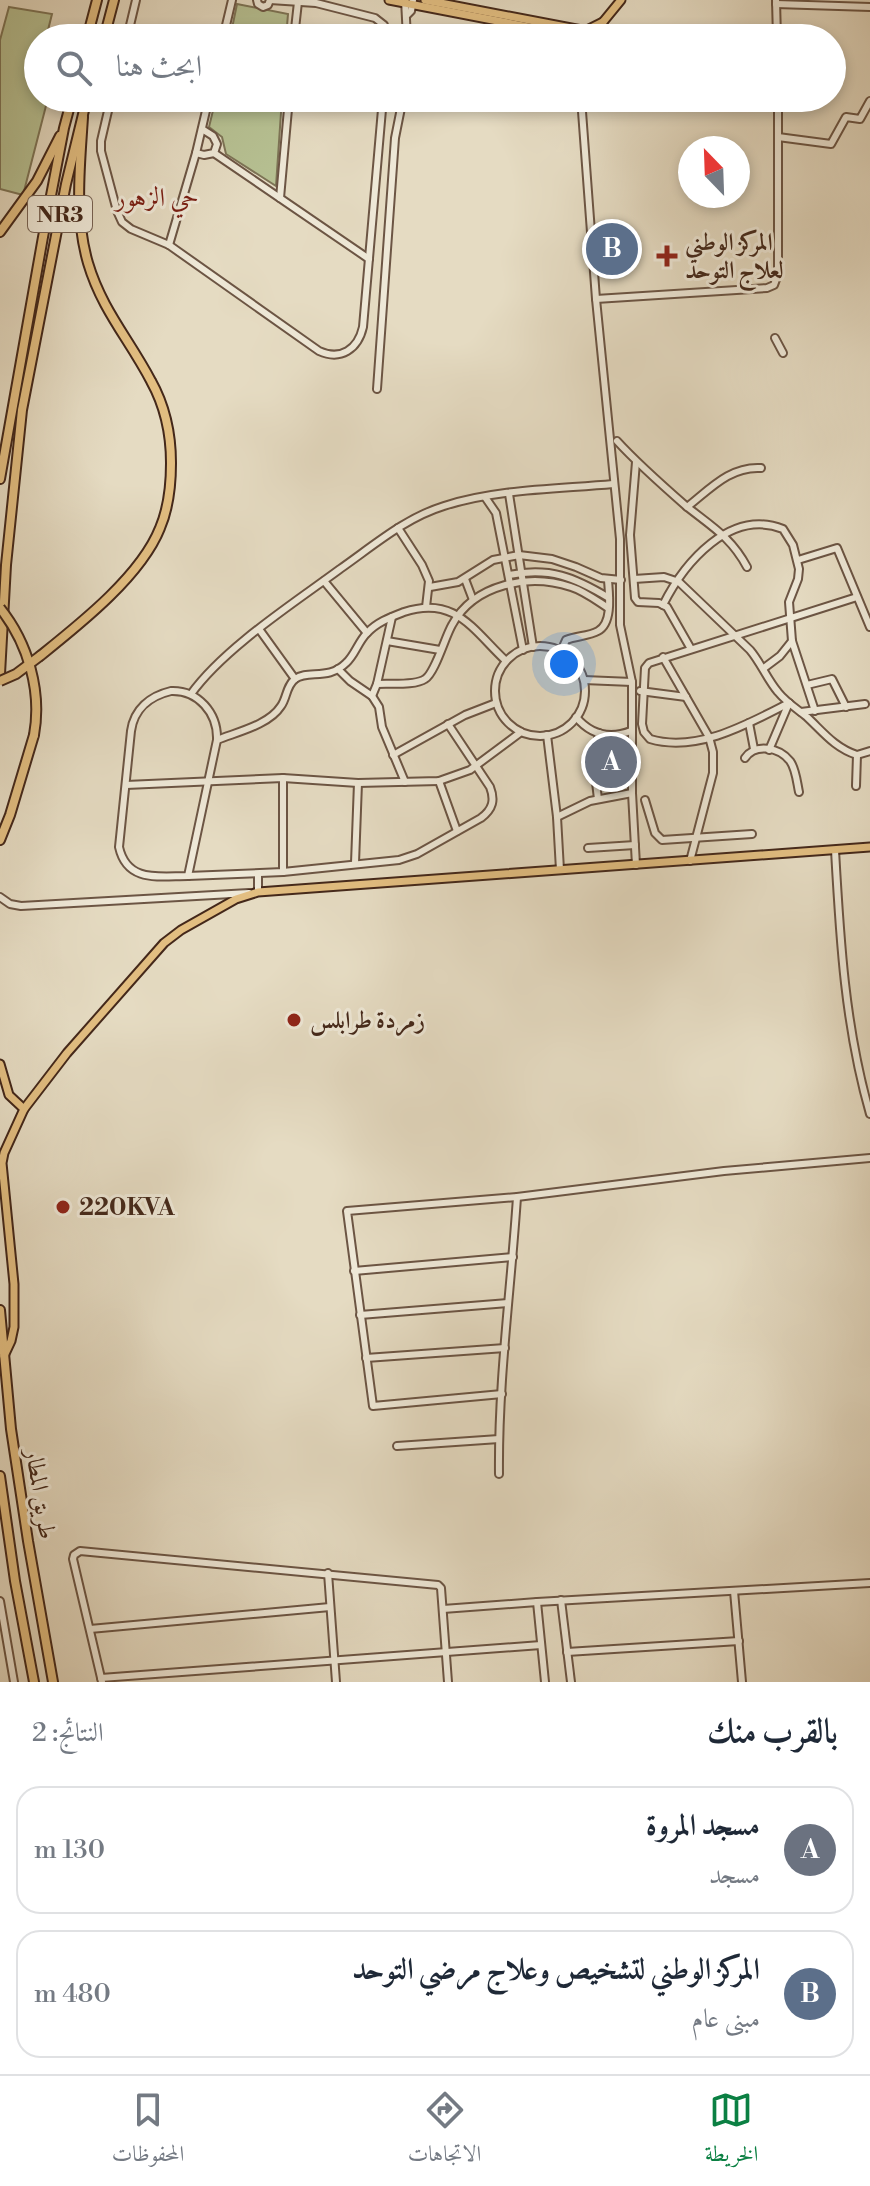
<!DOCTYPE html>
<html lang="ar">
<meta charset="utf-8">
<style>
:root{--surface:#fff;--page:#f2f2f3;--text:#1f2937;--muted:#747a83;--line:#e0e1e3;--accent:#0b8043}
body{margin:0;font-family:"Libre Bodoni",Amiri,serif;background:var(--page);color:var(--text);direction:rtl}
.compass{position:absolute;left:678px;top:136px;width:72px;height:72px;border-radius:50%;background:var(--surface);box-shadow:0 4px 12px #0003;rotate:337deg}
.you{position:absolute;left:564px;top:664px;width:28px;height:28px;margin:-20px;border:6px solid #fff;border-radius:50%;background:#1a73e8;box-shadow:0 0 0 12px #1a73e833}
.badge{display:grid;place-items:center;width:52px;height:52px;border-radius:50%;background:var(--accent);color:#fff;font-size:26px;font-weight:700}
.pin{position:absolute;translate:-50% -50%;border:4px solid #fff;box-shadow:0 2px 8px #0006}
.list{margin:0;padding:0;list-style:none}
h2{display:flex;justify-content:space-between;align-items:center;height:104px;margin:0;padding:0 32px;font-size:34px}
h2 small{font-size:26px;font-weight:400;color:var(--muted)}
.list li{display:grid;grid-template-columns:52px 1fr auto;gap:24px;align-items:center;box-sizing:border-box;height:128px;margin:0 16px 16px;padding:0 16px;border:2px solid var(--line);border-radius:24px}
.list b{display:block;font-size:30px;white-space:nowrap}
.list p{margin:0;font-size:26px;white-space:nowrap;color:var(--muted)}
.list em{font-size:26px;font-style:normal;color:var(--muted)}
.icon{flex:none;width:44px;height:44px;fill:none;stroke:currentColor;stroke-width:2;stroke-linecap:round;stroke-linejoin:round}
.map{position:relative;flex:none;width:870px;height:1682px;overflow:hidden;direction:ltr}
.search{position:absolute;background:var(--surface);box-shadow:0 4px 12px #0003;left:24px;right:24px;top:24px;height:88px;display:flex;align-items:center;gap:20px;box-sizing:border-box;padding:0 28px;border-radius:44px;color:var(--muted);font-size:30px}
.sheet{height:392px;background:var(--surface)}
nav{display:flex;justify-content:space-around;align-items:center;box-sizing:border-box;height:112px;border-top:2px solid var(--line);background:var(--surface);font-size:22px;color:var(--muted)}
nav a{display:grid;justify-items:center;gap:4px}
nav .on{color:var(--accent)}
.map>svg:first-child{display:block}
</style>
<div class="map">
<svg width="870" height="1682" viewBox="0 0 870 1682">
<rect width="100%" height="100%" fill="#e5dbc2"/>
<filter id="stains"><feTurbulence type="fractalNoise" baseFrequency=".0025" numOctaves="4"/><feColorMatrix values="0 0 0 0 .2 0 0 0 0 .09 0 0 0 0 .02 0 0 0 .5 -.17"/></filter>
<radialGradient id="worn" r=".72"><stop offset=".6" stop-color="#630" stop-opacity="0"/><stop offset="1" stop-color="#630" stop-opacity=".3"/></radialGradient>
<g fill="#b6c092" stroke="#7d7456" stroke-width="2">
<polygon points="237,4 288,14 286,38 230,38"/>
<polygon points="9,7 52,14 46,38 38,38 38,98 48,98 23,195 0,189 0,40"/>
<polygon points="216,98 282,98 276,186 226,154 222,137 209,127"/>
</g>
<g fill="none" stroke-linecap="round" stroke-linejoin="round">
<defs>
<g id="minor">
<polyline points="257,0 258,4 263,7 268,5 270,0"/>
<polyline points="270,0 316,3 375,18 384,25 387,38"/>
<polyline points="405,0 407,38"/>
<polyline points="776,0 777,38"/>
<polyline points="776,4 870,7"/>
<polyline points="407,15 411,11 413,0"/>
<polyline points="127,38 136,0"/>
<polyline points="223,38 232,0"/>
<polyline points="294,38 298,2"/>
<path d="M111,98L101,141V151L117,211L122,222L131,229L169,245L319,351C341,361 358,349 363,327L383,98"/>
<polyline points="581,98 596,299 620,539 620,625 632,682 632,793 636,865"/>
<polyline points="778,137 831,144 846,117 860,119 870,101"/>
<polyline points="196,153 204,155 214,153 217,144 213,136 202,129"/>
<polyline points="214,153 369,259"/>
<polyline points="280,198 289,98"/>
<polyline points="169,245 196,153 209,98"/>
<polyline points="596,299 767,288 774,285 778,274 778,98"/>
<polyline points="775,338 783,353"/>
<polyline points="377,389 395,138 403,98"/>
<path d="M617,441C638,464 662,485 686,506C711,526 731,537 747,567"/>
<polyline points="636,462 630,535 635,598 638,602 659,603 667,607 691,649"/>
<polyline points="509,494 533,647"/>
<polyline points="485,497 496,513 523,650"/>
<path d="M687,507C710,489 730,466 761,468"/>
<polyline points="398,528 422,565 429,581 426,607"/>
<polyline points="798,560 837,548 870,627"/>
<path d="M509,575C550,567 574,577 609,598"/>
<polyline points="465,579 473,600"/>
<path d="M634,579L664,577L679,582L750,650C761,663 767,679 778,692C786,702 797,709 807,717C823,732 835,748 857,755L870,751"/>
<polyline points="324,581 367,633"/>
<polyline points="430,587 458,582 493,560 519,555 552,559 576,567 601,578 621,580"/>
<path d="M663,605C684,563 730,508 783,529L793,545L799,569L798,579L789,602L792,641L815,711"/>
<polyline points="259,629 295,679"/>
<polyline points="387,641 440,650"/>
<circle cx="540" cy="691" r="45"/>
<path d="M561,651L566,640C576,636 589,636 598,631C613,623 609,594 608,580"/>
<polyline points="663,657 709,737 713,752 713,773 690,861"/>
<polyline points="764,668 780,656 792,641"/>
<polyline points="338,669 350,681 372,696 379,707 382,727 405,782"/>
<polyline points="584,680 632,682"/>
<path d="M377,684C389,683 415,686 425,679C435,673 445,637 452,625C474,584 529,573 571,587C584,591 597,601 608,608"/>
<polyline points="807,685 832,679 846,707"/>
<path d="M171,691C198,690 218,713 217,740L188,876C159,876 127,883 119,847L131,731C134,709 150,696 171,691Z"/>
<polyline points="640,691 686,697"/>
<path d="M191,694C224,648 294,603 340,569C373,546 405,518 444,506C496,489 559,489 613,484"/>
<polyline points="372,696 377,684 392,617"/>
<path d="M789,703C748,724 697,753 650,739L644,732L642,724L645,668L649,663L857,597"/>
<polyline points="801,712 865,704"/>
<path d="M576,717C591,735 610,739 631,731"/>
<polyline points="749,723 754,749"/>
<polyline points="547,735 557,817 560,870"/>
<path d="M217,740C237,732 269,725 281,706C287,698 286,686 295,679C308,669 328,681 346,663C355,655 358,642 367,633C377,622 391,617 404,612C455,595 473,630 506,661"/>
<polyline points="769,750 789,703"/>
<polyline points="393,755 465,715 496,703"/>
<path d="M745,758C755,743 779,747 790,761C796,769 797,783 799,792"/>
<polyline points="439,781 457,831"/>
<polyline points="126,785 283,778 358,783 439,781 470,770 521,732"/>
<polyline points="856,786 857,755"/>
<polyline points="598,799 594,766 599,733"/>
<polyline points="645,800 655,833 662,840 752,834"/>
<polyline points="557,817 590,801 632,793"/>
<polyline points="588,848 635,845"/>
<path d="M835,850C840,940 845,1027 870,1114"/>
<polyline points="355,863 358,783"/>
<polyline points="283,872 283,778"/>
<polyline points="258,874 258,892"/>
<path d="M188,876L283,872L399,860L417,854L481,818C493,809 495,800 490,787L448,724"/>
<polyline points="0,897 10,904 21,906 249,893"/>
<polyline points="354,1271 513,1257"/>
<polyline points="360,1315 508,1303"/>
<polyline points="366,1358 505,1348"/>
<polyline points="502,1394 373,1406 347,1211 517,1197 724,1171 870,1158"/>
<polyline points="397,1446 499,1439"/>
<path d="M499,1474C498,1381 511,1289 517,1197"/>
<polyline points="328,1573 336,1682"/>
<polyline points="734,1591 742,1682"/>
<polyline points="561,1600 571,1682"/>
<polyline points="0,1601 14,1682"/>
<polyline points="537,1602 870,1583"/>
<polyline points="443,1609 537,1602 545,1682"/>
<polyline points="90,1629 330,1607"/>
<polyline points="567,1652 739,1641"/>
<polyline points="101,1678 541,1645"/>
<polyline points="102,1682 73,1559 74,1555 80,1551 438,1585 441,1588 448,1682"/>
</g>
<g id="major">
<polyline points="389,0 575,36 603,22 621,0"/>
<polyline points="425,0 587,31"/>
<polyline points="595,38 603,22"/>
<polyline points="0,1064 9,1095 24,1109"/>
<polyline points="4,1356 11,1341 14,1327 14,1284 2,1163 4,1153 24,1109 67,1053 164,943 181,930 236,899 258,892 870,847"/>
</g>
<g id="highway">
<polyline points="87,38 97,0"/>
<polyline points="104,38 114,0"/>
<polyline points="0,232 37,181 60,136"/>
<polyline points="0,479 43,237 64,128 72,98"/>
<path d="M40,656C80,624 141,576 160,528C169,507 171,485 171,463C171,434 165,406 151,381C129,339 102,310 88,263C74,215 80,166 83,117"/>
<polyline points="0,674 6,565 22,410 66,184 87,98"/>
<polyline points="0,840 10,815 34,735"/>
<polyline points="0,1310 11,1429 28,1541 53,1682"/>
<polyline points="0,1476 15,1581 34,1682"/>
</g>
</defs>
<use href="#minor" stroke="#6c5544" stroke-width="10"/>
<use href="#major" stroke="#44281a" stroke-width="11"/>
<use href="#highway" stroke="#44281a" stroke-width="12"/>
<use href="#minor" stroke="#eee8d7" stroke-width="6"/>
<use href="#major" stroke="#e2be81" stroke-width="7"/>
<use href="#highway" stroke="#e2be81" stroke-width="8"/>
<defs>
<g id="highway-bridge">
<path d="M0,608C28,643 42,691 34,735"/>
<polyline points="0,681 16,674 40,656"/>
</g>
</defs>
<use href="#highway-bridge" stroke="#44281a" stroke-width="12" stroke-linecap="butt"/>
<use href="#highway-bridge" stroke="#e2be81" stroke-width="8"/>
</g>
<g fill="#8f2418" stroke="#eee8d7" stroke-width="3">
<path d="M663 244h8v8h8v8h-8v8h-8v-8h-8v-8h8z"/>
<circle cx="294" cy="1020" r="8"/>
<circle cx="63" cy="1207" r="8"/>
</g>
<g text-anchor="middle" stroke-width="6" stroke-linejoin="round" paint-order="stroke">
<rect fill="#eee8d7" stroke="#776253" stroke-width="2" x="28" y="196" width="64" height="36" rx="6"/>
<g font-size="22" font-weight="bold" fill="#44281a">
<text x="60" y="222">NR3</text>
</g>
<g font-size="24" font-weight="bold" fill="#44281a" stroke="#eee8d7" text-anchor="start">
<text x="685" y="250">المركز الوطني<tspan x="685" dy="28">لعلاج التوحد</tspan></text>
<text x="310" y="1028">زمردة طرابلس</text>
<text x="79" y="1215">220KVA</text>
</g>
<g font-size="24" fill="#44281a" stroke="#eee8d7">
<text transform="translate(41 1494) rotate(81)" y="8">طريق المطار</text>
</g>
<g font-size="26" fill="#7a1f14" stroke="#eee8d7">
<text x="157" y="206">حي الزهور</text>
</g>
</g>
<rect width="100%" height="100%" filter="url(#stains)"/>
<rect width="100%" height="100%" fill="url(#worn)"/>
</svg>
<svg class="compass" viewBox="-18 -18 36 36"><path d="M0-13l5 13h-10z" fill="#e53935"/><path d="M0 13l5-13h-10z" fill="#747a83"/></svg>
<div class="you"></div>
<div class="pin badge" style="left:611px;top:762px;background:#6b7280">A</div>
<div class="pin badge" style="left:612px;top:249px;background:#5c6f8a">B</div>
<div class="search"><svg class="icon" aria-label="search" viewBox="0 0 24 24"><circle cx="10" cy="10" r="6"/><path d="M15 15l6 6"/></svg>ابحث هنا</div>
</div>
<section class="sheet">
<h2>بالقرب منك<small>النتائج: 2</small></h2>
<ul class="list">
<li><span class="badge" style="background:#6b7280">A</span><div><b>مسجد المروة</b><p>مسجد</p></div><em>130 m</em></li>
<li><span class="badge" style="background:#5c6f8a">B</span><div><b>المركز الوطني لتشخيص وعلاج مرضي التوحد</b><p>مبنى عام</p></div><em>480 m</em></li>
</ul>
</section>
<nav>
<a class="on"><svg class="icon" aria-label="map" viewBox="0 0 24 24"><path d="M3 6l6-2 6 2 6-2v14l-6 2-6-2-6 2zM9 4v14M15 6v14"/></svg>الخريطة</a>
<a><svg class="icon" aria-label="directions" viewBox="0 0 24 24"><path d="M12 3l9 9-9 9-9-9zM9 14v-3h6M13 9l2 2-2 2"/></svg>الاتجاهات</a>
<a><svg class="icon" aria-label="saved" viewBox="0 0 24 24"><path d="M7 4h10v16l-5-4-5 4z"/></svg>المحفوظات</a>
</nav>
